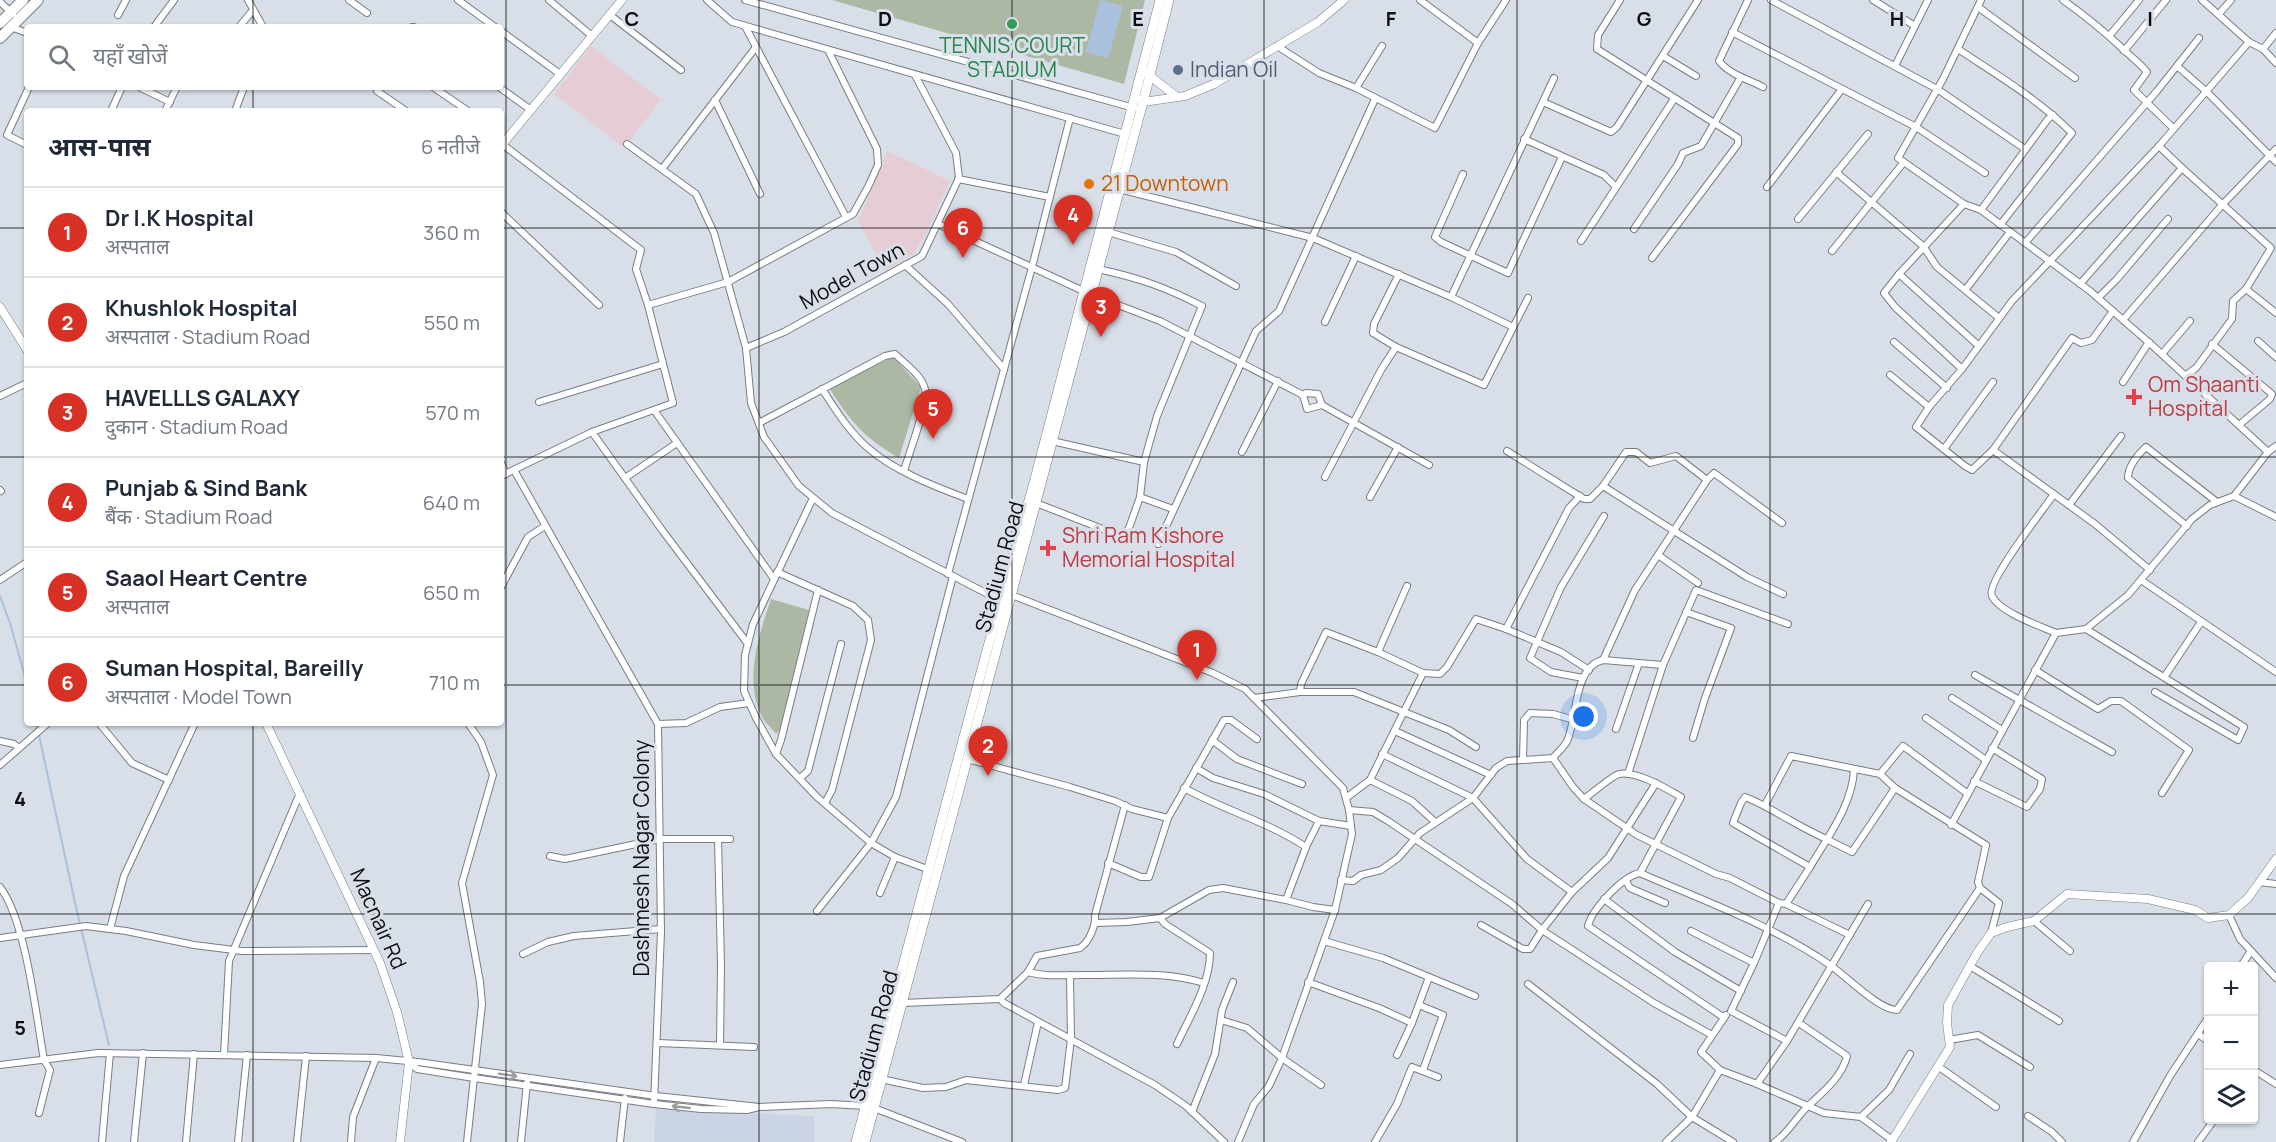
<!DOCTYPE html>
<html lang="hi">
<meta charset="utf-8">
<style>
:root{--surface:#fff;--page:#f2f2f3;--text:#1f2937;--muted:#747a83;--line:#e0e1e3;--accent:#d93025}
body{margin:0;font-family:Manrope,"Noto Sans Devanagari",sans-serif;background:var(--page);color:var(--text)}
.controls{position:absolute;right:18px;bottom:18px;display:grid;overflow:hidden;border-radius:6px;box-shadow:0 2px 4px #0004}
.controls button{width:54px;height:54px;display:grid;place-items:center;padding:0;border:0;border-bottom:2px solid var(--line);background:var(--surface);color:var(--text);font:30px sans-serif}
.you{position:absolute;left:1584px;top:717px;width:21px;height:21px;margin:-15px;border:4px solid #fff;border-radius:50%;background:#1a73e8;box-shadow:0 0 0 9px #1a73e833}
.badge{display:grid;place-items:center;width:39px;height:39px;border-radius:50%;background:var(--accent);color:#fff;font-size:20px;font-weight:700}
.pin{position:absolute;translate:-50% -50px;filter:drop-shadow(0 2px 3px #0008)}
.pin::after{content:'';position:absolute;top:32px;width:21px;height:18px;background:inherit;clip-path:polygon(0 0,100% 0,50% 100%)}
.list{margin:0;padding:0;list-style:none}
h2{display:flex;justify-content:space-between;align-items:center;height:78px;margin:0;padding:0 24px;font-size:26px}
h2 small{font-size:20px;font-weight:400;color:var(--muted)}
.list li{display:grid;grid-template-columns:39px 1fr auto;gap:18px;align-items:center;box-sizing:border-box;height:90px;padding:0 24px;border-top:2px solid var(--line)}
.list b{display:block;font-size:22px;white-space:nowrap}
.list p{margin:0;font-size:20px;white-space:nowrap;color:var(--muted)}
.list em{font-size:20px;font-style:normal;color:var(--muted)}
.icon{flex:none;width:33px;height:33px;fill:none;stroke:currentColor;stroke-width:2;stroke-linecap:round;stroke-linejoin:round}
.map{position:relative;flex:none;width:2276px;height:1142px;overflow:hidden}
.search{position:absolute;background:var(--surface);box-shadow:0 2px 4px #0004;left:24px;top:24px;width:480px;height:66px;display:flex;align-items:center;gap:15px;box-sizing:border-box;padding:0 21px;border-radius:6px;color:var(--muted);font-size:22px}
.panel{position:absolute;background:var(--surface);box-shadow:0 2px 4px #0004;left:24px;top:108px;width:480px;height:618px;border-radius:6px}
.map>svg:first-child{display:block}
</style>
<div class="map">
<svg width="2276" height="1142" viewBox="0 0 2276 1142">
<rect width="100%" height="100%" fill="#d9dfe8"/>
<polygon fill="#cbd4e4" points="656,1109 814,1116 814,1142 654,1142"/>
<g fill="#e6cdd5">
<polygon points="591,46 661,100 624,148 554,94"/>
<polygon points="887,151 950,181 926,234 913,254 885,271 857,219 861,215"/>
</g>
<g fill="#acb8a4">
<polygon points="832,0 1145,0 1124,84"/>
<path d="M893,357L921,387L899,458C862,436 853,424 829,388Z"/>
<path d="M771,599L809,610L780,730L776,734C772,728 764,722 761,715C744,678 759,635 771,599Z"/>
</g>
<polygon fill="#aac1dd" points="1100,0 1123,6 1108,58 1086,52"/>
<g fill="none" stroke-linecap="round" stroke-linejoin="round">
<g stroke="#aac1dd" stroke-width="2">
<polyline points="0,596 10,623 27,684"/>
<polyline points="36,723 37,729"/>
<polyline points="39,735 75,903 109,1045"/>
</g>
<defs>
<g id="minor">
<polyline points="248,0 263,27"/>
<polyline points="349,0 367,13"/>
<polyline points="458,0 495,27"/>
<polyline points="549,0 592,36"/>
<polyline points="707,0 732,22 1125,134"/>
<polyline points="745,0 1134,108"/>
<polyline points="1420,0 1478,43"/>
<polyline points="1620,0 1598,35 1597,49 1738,138 1738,144 1652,258"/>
<path d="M1748,0L1719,61C1730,75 1748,79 1763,87"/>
<polyline points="1771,0 1937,89 2025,149"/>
<polyline points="1873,0 1915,26"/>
<polyline points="1981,0 1943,79 1898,158 1964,204 1981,210 2090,291 2154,347 2268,452"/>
<path d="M2063,0C2084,15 2104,31 2123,49C2131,57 2140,63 2147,72L2134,90L2173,128"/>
<polyline points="2202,0 2249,42 2263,49 2276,63"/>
<polyline points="0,2 13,14"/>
<polyline points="1978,7 2075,78"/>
<polyline points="2219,14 2231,0"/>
<polyline points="118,15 126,0"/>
<polyline points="610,15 681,70"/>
<polyline points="745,26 846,217"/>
<polyline points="11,27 27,33"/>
<polyline points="154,27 174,0"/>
<polyline points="239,27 253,10"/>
<polyline points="412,27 414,27"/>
<polyline points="501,31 560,74"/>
<polyline points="1732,32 1916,127 1985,173"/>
<polyline points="2110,35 2139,0"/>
<polyline points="1277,46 1319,73 1356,88 1435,128 1478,43 1506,0"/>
<path d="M1958,49C1997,75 2038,99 2072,133L2000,225"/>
<polyline points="2263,49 2276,33"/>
<polyline points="2124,51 2166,0"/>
<polyline points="1663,56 1696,76"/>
<polyline points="1895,66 1928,0"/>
<polyline points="2177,66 2207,92 2276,162"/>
<polyline points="139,87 170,102"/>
<polyline points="379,87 377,91 406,111"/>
<polyline points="433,87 468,111"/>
<polyline points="499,87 531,110"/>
<polyline points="1356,88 1382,46"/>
<polyline points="715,100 760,194"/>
<polyline points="1543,102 1611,132 1617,127 1698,0"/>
<polyline points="111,111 122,87"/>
<polyline points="165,111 177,87"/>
<polyline points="235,111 244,87"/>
<polyline points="1524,139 1604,175 1616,187"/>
<polyline points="627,144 696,194 714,233 746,348 751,403 764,437 799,486 832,513 1003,602"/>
<polyline points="27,145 7,135 29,87"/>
<polyline points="2159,146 2182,168 2271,248 2246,289 2233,301 2232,319 2196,368 2186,375"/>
<polyline points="662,169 756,47"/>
<polyline points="1836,172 1923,246 1937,267 1999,318"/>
<polyline points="1463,174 1435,237 1441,242 1508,273 1562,157"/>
<polyline points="958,179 1050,197"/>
<polyline points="1767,187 1842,89"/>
<polyline points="1119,189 1313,238 1451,297 1513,327"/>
<polyline points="1981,210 2048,119 2053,115"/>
<polyline points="501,212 599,305"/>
<polyline points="1798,219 1868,134"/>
<polyline points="938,224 1092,295 1160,321 1303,395 1306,393 1318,394 1322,405 1429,465"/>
<polyline points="1634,229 1678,164 1683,153 1701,146 1741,77"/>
<polyline points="1108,232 1176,252 1236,286"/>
<polyline points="1581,241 1674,99"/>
<polyline points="2025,243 2157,91 2199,38"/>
<polyline points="1832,251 1904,162"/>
<polyline points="905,265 948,304 1004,369"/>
<polyline points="1399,274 1374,324 1373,333 1396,347 1484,385 1528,298"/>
<polyline points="1899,274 1979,346"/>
<polyline points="2080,284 2182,168"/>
<polyline points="1966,289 2010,232"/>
<polyline points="2246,289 2276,313"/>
<polyline points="1451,297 1554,78"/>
<polyline points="2098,298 2117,279 2168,219"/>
<polyline points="648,305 728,282 853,214 868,187 878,165 877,149 828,50"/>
<polyline points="2113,311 2092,340 2081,343 2072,338 1993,450 1972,470 1965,466 1916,427 1929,407 1962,369 2012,301 2159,146 2249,42"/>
<polyline points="2123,320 2222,205 2276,149"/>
<polyline points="1325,322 1356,256"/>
<polyline points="2258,341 2276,357"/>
<polyline points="1894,342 1947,388"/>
<polyline points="2212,344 2272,394 2270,399 2239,425"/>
<polyline points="746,348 784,332 922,256 959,178 956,153 915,75"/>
<polyline points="2162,354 2190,321"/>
<polyline points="1962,369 1895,307 1884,293 1899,274 1964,204"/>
<polyline points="1890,375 1929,407"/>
<polyline points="2123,382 2149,342"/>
<path d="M822,389C836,410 849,432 868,448C894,471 936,487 968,499"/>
<polyline points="1303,395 1307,409 1322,405"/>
<polyline points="0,396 27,383"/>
<polyline points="539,402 663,364"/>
<polyline points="654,410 774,579"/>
<path d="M759,423L885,356L895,354C905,364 921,374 925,389C929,401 908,456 904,471"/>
<polyline points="592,432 662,530 748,644"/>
<polyline points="1052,441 1144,462"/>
<polyline points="1944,449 1993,382"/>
<polyline points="1993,450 2095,524 2150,570"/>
<polyline points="1507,451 1584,499 1590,499 1603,486 1626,452 1636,452 1650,463 1676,456 1707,480"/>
<polyline points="1242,452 1278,381"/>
<polyline points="501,463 506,474"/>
<polyline points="514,470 658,724 661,932 654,1104"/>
<polyline points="501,476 592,432 673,403 648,305 636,269 641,250 502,144"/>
<polyline points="1325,477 1381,370 1396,347"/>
<polyline points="625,478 677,443"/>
<polyline points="1603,486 1747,577 1783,594"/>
<polyline points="0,490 1,491"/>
<path d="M2054,494C2044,509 1985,583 1992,596C1999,612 2040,626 2056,633"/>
<polyline points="2234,496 2276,517"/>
<polyline points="1140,497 1173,509"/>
<polyline points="1370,497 1398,447"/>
<polyline points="813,498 753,624 745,655 744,691 756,718 776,754 817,797 871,843 895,857 930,870"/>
<path d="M1036,503L1123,537L1129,528L1140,497L1144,462L1157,416L1202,306C1165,287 1139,278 1098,269"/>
<polyline points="2069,505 2121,436"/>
<path d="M2187,526L2128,478C2128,467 2137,455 2146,447L2217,502"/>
<polyline points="1158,544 1256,331 1279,311 1375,99"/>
<polyline points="1658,555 1698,583"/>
<polyline points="777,572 853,606 868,620 871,640 832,790 825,803"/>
<polyline points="948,574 1032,267 1070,118"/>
<polyline points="0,580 27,562"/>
<polyline points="2141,580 2276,672"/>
<polyline points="501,587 528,537 545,526"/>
<polyline points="1009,594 1213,673 1245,689 1343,788 1349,810 1352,834 1335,910 1282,1058 1269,1086 1254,1104 1238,1142"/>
<polyline points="1686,612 1731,628 1705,698 1693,738"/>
<polyline points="1506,629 1569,508 1580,496"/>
<polyline points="2086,629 2244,727 2238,740 2155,692"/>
<polyline points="1378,652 1407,586"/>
<polyline points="1603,660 1635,590 1707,480 1714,473 1782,523"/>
<polyline points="2035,670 2098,709 2111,701 2121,701 2189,750 2162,793"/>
<polyline points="1975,675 2112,752"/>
<polyline points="2165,676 2201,622"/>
<polyline points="1583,678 1551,672 1530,658 1561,587 1604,516"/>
<polyline points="1300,692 1301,684 1326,632 1378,652 1423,673 1440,674 1447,667 1476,619 1506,629 1561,652 1589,670"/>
<polyline points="1254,698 1300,692 1354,692 1449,730 1476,747"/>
<polyline points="1952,698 2002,730"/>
<polyline points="1926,718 1986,760"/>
<polyline points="99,723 132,763 169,780"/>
<polyline points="658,724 686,723 720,707 749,703"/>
<polyline points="1616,729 1639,663"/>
<polyline points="1395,731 1491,775"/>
<polyline points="1212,740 1237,759 1302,784"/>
<polyline points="0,741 14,744 19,748"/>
<polyline points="776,754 781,740 818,590"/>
<polyline points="1382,754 1473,798 1527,859 1572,892"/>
<polyline points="1553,758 1573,787 1584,799 1637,835 1716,874 1730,878 1779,903 1754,963 1731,1011 1787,1041 1757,1084 1824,1113 1861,1117 1892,1140"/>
<polyline points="967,759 1070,787 1115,801 1132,809 1168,818"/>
<polyline points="1523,760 1524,720 1530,713 1553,714 1571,719"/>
<polyline points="0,765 48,723"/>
<polyline points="1196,768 1213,778 1264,794 1319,821 1351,826"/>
<path d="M1854,769C1853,804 1827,838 1810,867L1733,823L1741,803L1745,797C1761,803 1773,811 1788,819C1808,831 1831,841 1852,852L1895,788"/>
<polyline points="1628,774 1663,665"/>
<polyline points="1880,774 1903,746 1968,794"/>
<polyline points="800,778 808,771 841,644"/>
<polyline points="1370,780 1412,801 1435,822"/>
<polyline points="1974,781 2027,807 2040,789 2042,779 1992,748"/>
<path d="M1184,788C1224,810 1268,822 1306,847"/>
<polyline points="1346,798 1370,780 1423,673"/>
<path d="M1584,799C1593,793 1610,777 1619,774C1636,770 1667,789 1681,797L1640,873C1623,876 1592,909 1588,926L1723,1017"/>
<polyline points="1765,805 1791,756 1880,774 1895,788 1986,845 1978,882 1980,888 1999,903 1991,933"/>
<polyline points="1349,810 1373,812 1388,821 1512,904 1542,930 1654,1003 1712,1035"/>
<polyline points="1319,821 1306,847 1286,900 1313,907 1335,910"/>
<polyline points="1951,825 2056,633 2086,629 2128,595 2192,519 2210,505 2234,496 2268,452 2276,446"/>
<polyline points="718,839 721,965 720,1045"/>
<polyline points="550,856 565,859 660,839 730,839"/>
<polyline points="1108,863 1141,877 1149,877 1168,818 1224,720 1231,720 1257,739"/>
<path d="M1640,873C1704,901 1772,925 1830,965C1846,976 1879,1010 1897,1010L1980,888"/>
<path d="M1341,880L1353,881L1361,875L1381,870L1398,858L1420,833L1473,798L1496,768L1507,761L1553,758C1557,753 1563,748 1566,743C1578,722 1572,667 1603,660L1663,665L1696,590L1788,624"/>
<polyline points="1626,881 1630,888 1665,903"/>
<polyline points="2259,882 2276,884"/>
<path d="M0,887C26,921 36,1015 44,1060L50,1070L39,1113"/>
<polyline points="880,893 895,857"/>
<polyline points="1604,899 1675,952 1741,991"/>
<polyline points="1779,903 1786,904 1850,935"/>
<polyline points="1786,904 1810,867"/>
<polyline points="817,911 871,843 896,797 953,576"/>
<polyline points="2229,915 2240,939 2276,978"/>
<path d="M1160,918L1165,924L1210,953C1210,984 1190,1016 1177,1044"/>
<polyline points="2034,921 2070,951"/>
<polyline points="1096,923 1127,922 1160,918 1209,890 1223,888 1286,900"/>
<polyline points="1481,925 1523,949 1530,949 1542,930 1572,892 1608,858 1656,783"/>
<polyline points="110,929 124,876 195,723"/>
<polyline points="1691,931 1754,963"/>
<polyline points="0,938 86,926 126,931 194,945 242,951 374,950"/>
<polyline points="1324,941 1383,958 1475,996"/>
<polyline points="523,954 548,942 574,936 661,929"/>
<polyline points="1970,966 2059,1021"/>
<polyline points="2241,966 2251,951"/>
<path d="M1028,972C1046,977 1065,975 1084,975C1124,975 1165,971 1204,983"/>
<polyline points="1308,982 1379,1008 1412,1023"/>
<polyline points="1528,984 1657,1084 1692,1117 1733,1142"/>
<polyline points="1000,999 1004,1003 1155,1085 1186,1106 1224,1142"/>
<path d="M902,1003L1000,999L1028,972L1037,956L1080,948C1089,942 1096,926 1095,915L1125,805"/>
<polyline points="1419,1005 1443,1015 1423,1070"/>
<polyline points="1726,1015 1701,1052 1720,1070 1757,1084"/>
<polyline points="1221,1020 1247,1028 1282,1058 1321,1085"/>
<polyline points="2198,1034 2208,1041"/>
<polyline points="1949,1040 1978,1035 2030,1067"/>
<polyline points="1787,1041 1868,904"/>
<polyline points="658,1043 754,1047"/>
<polyline points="224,1055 229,961 300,793"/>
<polyline points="1397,1055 1412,1023 1429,977"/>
<polyline points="409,1062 417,1069 474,1078 654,1104 701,1109 747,1110 759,1107 831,1104 866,1106"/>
<polyline points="0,1065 98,1053 376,1058 418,1062 656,1096 759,1107"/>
<polyline points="1939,1067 1996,1107"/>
<polyline points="2254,1070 2276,1084"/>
<polyline points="881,1079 923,1088 946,1087 966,1080 1058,1090 1065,1088 1071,1039 1070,975"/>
<polyline points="1024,1085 1038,1022"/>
<polyline points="874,1108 962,1142"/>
<polyline points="1192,1112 1215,1054 1222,1010 1233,982"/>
<polyline points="2028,1116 2052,1132 2062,1142"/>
<polyline points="1861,1117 1889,1090 1910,1054"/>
<polyline points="102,1142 110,1053"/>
<polyline points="134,1142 143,1053"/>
<polyline points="186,1142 194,1054"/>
<polyline points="238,1142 247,1055"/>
<polyline points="297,1142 306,1056"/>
<polyline points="351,1142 353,1117 376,1058"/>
<polyline points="467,1142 482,1004 480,982 462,883 493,775 481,742 468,723"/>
<polyline points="521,1142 527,1083"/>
<polyline points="620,1142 625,1098"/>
<polyline points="1375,1142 1397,1104 1412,1067 1438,1077"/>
<polyline points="1666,1142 1692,1117 1720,1070"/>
<path d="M1775,1142C1788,1133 1796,1118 1807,1107C1823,1092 1842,1077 1847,1056L1799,1023"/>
<polyline points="2133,1142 2170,1076 2208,1018"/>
<polyline points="2198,1142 2214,1120"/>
</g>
<g id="tertiary">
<polyline points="1146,73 1176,96"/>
<polyline points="1140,100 1143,102 1185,96 1214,84 1318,22 1344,0"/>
<polyline points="501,146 622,0"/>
<polyline points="0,307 27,350"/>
<polyline points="266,723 380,963 397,1012 409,1062 400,1142"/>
<polyline points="1891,1142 1950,1047 1947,1023 1948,1005 1977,953 1991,933 2007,927 2034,921 2067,894 2148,899 2195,910 2208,918 2229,915 2248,898 2276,859"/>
</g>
<g id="secondary">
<polyline points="856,1142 986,654 1035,479 1160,0"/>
<polyline points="865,1142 1143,102 1169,0"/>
</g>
<g id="trunk">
<polyline points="0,23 23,0"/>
<polyline points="0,38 38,0"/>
</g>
</defs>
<use href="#minor" stroke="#787d85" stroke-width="8"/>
<use href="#tertiary" stroke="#787d85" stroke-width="9"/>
<use href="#secondary" stroke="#787d85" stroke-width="10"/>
<use href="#trunk" stroke="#787d85" stroke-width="12"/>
<use href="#minor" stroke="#fff" stroke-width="6"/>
<use href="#tertiary" stroke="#fff" stroke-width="8"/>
<use href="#secondary" stroke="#fff" stroke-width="9"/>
<use href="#trunk" stroke="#fff" stroke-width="10"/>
</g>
<defs><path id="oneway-shaft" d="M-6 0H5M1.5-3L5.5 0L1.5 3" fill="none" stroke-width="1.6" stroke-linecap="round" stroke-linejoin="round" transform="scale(1.5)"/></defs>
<g stroke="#9e9fa0">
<use href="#oneway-shaft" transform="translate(508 1075) rotate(8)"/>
<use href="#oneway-shaft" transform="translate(681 1107) rotate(-174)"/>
</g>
<path fill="none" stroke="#0c0e11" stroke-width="1.5" stroke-opacity="0.55" d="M253,0V27M506,0V1142M759,0V1142M1012,0V1142M1264,0V1142M1517,0V1142M1770,0V1142M2023,0V1142M253,87V111M0,228H27M501,228H2276M0,457H27M501,457H2276M0,685H27M501,685H2276M253,723V1142M0,914H2276"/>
<circle fill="#2e9e5b" stroke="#d9dfe8" stroke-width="2" cx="1012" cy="24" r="6"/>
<circle fill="#5c6f8a" stroke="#d9dfe8" stroke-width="2" cx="1178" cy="70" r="6"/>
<circle fill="#e8710a" stroke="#d9dfe8" stroke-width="2" cx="1089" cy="184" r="6"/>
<g fill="#e0444e" stroke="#d9dfe8" stroke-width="2">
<path d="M2131 388h6v6h6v6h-6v6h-6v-6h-6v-6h6z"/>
<path d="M1045 539h6v6h6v6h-6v6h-6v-6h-6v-6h6z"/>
</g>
<g text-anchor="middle" stroke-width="6" stroke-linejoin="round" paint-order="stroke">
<g font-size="21" fill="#27864d" stroke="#d9dfe8">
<text x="1012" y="53">TENNIS COURT<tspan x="1012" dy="24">STADIUM</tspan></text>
</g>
<g font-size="21" fill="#4e5e75" stroke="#d9dfe8" text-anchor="start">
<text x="1190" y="77">Indian Oil</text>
</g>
<g font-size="21" fill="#c56008" stroke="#d9dfe8" text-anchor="start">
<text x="1101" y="191">21 Downtown</text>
</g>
<g font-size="21" fill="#0c0e11" stroke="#d9dfe8">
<text transform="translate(852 276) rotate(-29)" y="7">Model Town</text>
<text transform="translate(1000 567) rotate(-75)" y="7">Stadium Road</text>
<text transform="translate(642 858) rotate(-90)" y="7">Dashmesh Nagar Colony</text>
<text transform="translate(378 919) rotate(66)" y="7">Macnair Rd</text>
<text transform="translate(874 1036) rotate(-75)" y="7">Stadium Road</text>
</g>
<g font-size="21" fill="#be3a42" stroke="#d9dfe8" text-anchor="start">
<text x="2148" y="392">Om Shaanti<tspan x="2148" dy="24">Hospital</tspan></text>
<text x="1062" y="543">Shri Ram Kishore<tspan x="1062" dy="24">Memorial Hospital</tspan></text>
</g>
</g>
<g font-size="20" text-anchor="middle" font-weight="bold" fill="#0c0e11" stroke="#d9dfe8" stroke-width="6" stroke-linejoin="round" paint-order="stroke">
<text x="632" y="26">C</text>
<text x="885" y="26">D</text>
<text x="1138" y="26">E</text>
<text x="1391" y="26">F</text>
<text x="1644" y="26">G</text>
<text x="1897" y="26">H</text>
<text x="2150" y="26">I</text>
<text x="20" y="806">4</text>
<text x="20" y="1035">5</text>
</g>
</svg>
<div class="controls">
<button>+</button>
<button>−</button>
<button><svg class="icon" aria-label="layers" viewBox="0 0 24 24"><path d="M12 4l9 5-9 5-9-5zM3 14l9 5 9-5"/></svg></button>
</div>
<div class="you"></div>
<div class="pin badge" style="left:1197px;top:680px">1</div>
<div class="pin badge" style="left:988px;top:776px">2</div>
<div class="pin badge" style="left:1101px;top:337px">3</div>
<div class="pin badge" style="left:1073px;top:245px">4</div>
<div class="pin badge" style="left:933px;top:439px">5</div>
<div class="pin badge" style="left:963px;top:258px">6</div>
<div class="search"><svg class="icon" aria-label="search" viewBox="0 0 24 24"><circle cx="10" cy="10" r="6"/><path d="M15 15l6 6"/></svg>यहाँ खोजें</div>
<section class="panel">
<h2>आस-पास<small>6 नतीजे</small></h2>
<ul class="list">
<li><span class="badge">1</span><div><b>Dr I.K Hospital</b><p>अस्पताल</p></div><em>360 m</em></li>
<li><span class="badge">2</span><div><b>Khushlok Hospital</b><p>अस्पताल · Stadium Road</p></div><em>550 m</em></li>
<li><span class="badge">3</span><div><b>HAVELLLS GALAXY</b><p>दुकान · Stadium Road</p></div><em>570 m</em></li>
<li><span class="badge">4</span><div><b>Punjab &amp; Sind Bank</b><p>बैंक · Stadium Road</p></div><em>640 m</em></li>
<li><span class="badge">5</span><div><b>Saaol Heart Centre</b><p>अस्पताल</p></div><em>650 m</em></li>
<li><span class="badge">6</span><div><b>Suman Hospital, Bareilly</b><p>अस्पताल · Model Town</p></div><em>710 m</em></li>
</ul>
</section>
</div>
